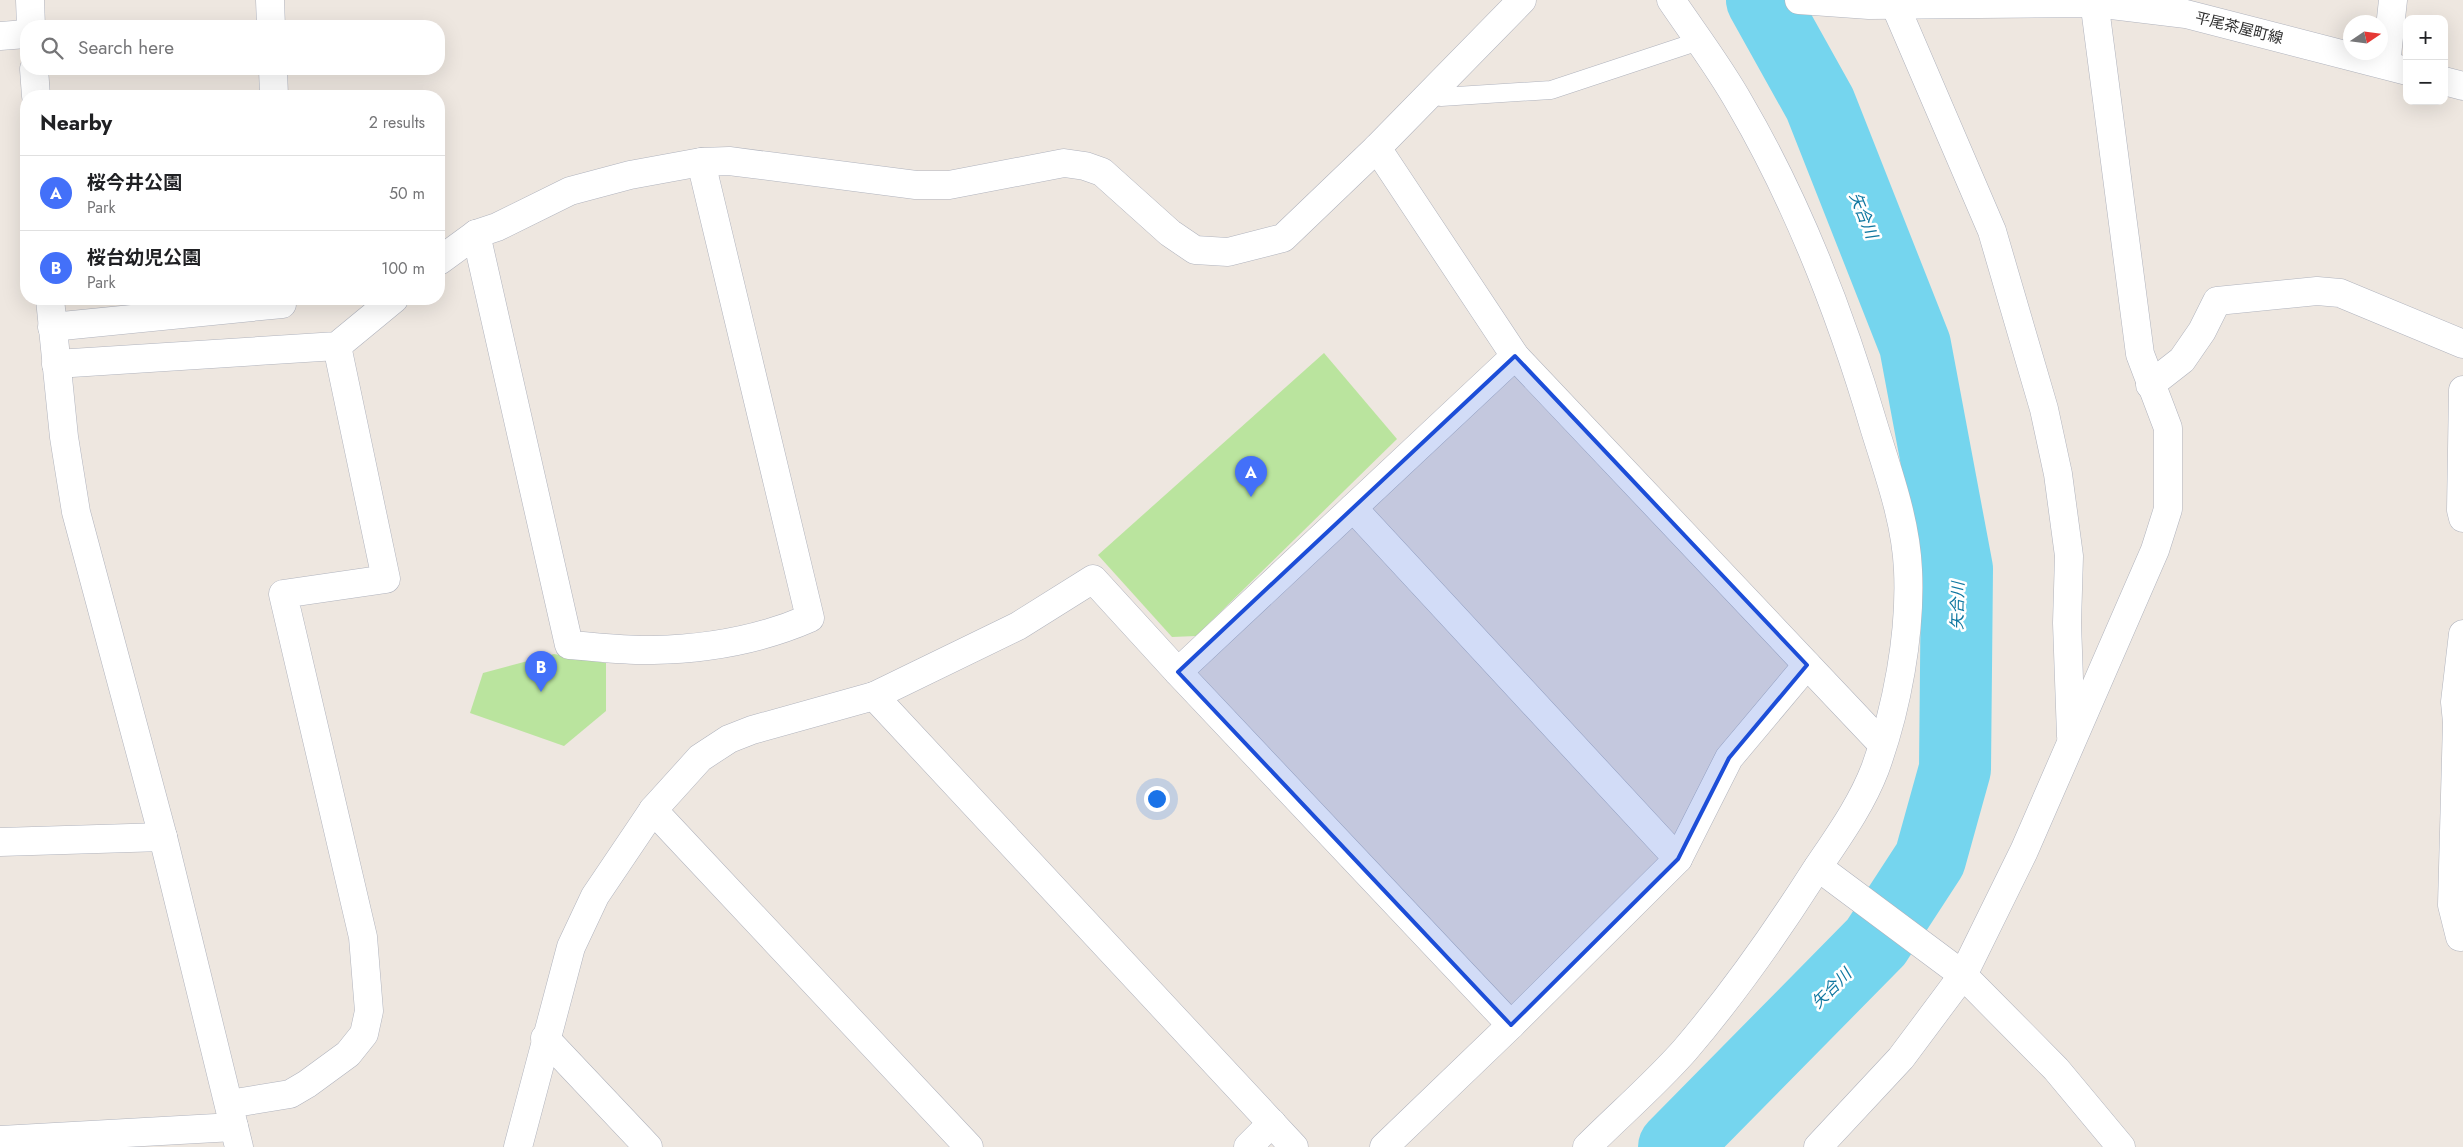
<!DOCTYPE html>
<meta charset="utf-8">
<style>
:root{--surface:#fff;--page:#f6f6f6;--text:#202124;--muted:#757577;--line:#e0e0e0;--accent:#4370f9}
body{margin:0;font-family:Jost,"Noto Sans JP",sans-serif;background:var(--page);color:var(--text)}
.controls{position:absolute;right:15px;top:15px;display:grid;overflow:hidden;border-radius:10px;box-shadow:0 5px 20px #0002}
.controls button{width:45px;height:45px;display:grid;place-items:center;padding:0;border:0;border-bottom:1px solid var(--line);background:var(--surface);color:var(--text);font:25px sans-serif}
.compass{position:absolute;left:2343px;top:15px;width:45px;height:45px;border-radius:50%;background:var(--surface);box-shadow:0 5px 20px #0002;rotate:77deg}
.you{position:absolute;left:1156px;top:798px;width:18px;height:18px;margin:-12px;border:4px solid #fff;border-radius:50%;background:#1a73e8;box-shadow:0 0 0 8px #1a73e833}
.badge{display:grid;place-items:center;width:32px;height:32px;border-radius:50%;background:var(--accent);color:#fff;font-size:16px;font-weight:700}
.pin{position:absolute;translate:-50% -41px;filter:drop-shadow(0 1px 2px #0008)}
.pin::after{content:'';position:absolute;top:26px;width:18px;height:15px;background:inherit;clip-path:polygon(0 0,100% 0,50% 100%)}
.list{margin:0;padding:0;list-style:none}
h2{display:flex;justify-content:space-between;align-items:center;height:65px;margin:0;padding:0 20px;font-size:21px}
h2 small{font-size:16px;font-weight:400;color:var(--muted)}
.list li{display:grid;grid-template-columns:32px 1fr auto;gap:15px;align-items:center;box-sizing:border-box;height:75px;padding:0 20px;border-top:1px solid var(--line)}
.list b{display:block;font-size:19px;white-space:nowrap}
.list p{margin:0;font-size:16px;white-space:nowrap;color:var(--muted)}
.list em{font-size:16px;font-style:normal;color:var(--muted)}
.icon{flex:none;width:28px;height:28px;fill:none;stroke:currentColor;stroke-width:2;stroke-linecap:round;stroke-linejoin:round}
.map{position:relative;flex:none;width:2463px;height:1147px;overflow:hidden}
.search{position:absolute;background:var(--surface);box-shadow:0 5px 20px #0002;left:20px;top:20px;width:425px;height:55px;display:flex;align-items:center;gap:12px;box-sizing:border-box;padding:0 18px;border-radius:20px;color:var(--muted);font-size:19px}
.panel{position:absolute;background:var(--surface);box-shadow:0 5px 20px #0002;left:20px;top:90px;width:425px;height:215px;border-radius:20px}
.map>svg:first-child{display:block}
</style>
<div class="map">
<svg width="2463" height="1147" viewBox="0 0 2463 1147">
<rect width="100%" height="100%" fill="#eee7e0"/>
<g fill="#bae49e">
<polygon points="1324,353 1397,439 1196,636 1172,637 1098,555"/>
<polygon points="554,654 606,663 606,711 564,746 470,713 483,673"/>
</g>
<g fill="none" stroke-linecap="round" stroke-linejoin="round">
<polyline stroke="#75d5ee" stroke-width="72" points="1674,1147 1876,942 1930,859 1955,769 1957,569 1915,345 1820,104 1762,0"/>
<defs>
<polyline id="service" points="1430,92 1441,97 1551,90 1699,41"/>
<g id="minor">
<polyline points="270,0 271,26"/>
<polyline points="1895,5 1992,231 2044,409 2058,474 2069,556 2067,623 2071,736"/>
<polyline points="0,36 26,34"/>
<polyline points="2386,65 2393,0"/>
<polyline points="273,69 274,96"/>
<path d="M476,234L569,645C597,647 626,651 653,650C706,649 762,639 810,618L701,162"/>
<polyline points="439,261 476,234 497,227 570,191 630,175 701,162 729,161 916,185 949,185 1064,163 1085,166 1102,172 1170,233 1195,250 1228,252 1283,238 1377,148 1522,0"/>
<polyline points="52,327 282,304 282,299"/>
<polyline points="56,364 337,346 394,299"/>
<polyline points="2150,385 2182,360 2202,331 2217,301 2317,291 2340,293 2463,344"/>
<polyline points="2463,390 2461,510 2463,518"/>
<polyline points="2463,634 2455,702 2457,722 2452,905 2460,937 2463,936"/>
<polyline points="1818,867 1963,975 2056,1069 2121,1147"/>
<polyline points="229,1104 290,1094 307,1084 348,1054 364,1034 369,1011 363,937 283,594 386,579 337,346"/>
<polyline points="0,1140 234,1127"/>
<path d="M1587,1147C1619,1115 1655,1084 1685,1050C1732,995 1773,937 1812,876C1835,841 1860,808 1875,769C1897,709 1911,633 1908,570C1906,522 1889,475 1875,430C1842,317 1799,205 1740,104C1720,68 1694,34 1671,0"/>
<polyline points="1818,1147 1901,1058 1963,975 2024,851 2155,550 2168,509 2168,428 2140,354 2094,0"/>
</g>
<g id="tertiary">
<polyline points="30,0 31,26"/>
<polyline points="34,69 36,96"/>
<polyline points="1377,148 1515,356 1882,744"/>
<polyline points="50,299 64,437 76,512 163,837 239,1147"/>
<polyline points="1353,508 1678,859 1511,1025 1384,1147"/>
<polyline points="1178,672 1515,356"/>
<polyline points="874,696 1294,1147"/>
<polyline points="653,810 969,1147"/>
<polyline points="0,842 163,837"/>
<polyline points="1678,859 1729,758 1807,665"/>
<polyline points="545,1038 648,1147"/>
<polyline points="518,1147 571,947 595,896 653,810 700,758 729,739 752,730 874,696 1018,626 1093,579 1178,672 1511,1025"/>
<polyline points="1248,1147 1272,1123"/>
</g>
<g id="secondary">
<polyline points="1799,0 1869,5 2095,3 2186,14 2407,71"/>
<polyline points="2444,81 2463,86"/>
</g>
</defs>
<use href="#service" stroke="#b0b3bd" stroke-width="19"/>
<use href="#minor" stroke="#b0b3bd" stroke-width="29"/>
<use href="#tertiary" stroke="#b0b3bd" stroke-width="29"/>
<use href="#secondary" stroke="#b0b3bd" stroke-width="29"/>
<use href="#service" stroke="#fff" stroke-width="18"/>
<use href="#minor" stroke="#fff" stroke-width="28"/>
<use href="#tertiary" stroke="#fff" stroke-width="28"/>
<use href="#secondary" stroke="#fff" stroke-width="28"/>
</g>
<path fill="#1d4ed8" fill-opacity="0.2" stroke="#1d4ed8" stroke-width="4" stroke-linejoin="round" d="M1515,356L1807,665L1729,758L1678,859L1511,1025L1178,672Z"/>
<g text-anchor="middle" stroke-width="5" stroke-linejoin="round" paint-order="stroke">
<g font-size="15" fill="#2d2d2d" stroke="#fff">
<text transform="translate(2239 28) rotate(14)" y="5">平尾茶屋町線</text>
</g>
<g font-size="16" font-style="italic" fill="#0f77a0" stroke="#fff">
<text transform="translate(1864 215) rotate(68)" y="6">矢合川</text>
<text transform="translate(1957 606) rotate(-89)" y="6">矢合川</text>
<text transform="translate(1831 988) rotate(-45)" y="6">矢合川</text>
</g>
</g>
</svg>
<div class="controls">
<button>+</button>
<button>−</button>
</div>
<svg class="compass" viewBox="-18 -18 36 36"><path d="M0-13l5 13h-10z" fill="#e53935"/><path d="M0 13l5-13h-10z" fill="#757577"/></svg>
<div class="you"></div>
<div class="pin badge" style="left:1251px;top:497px">A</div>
<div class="pin badge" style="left:541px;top:692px">B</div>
<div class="search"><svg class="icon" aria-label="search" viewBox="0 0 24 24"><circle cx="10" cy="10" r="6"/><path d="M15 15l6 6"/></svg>Search here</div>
<section class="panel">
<h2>Nearby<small>2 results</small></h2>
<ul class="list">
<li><span class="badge">A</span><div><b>桜今井公園</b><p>Park</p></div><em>50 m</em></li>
<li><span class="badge">B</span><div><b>桜台幼児公園</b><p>Park</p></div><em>100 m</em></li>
</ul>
</section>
</div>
